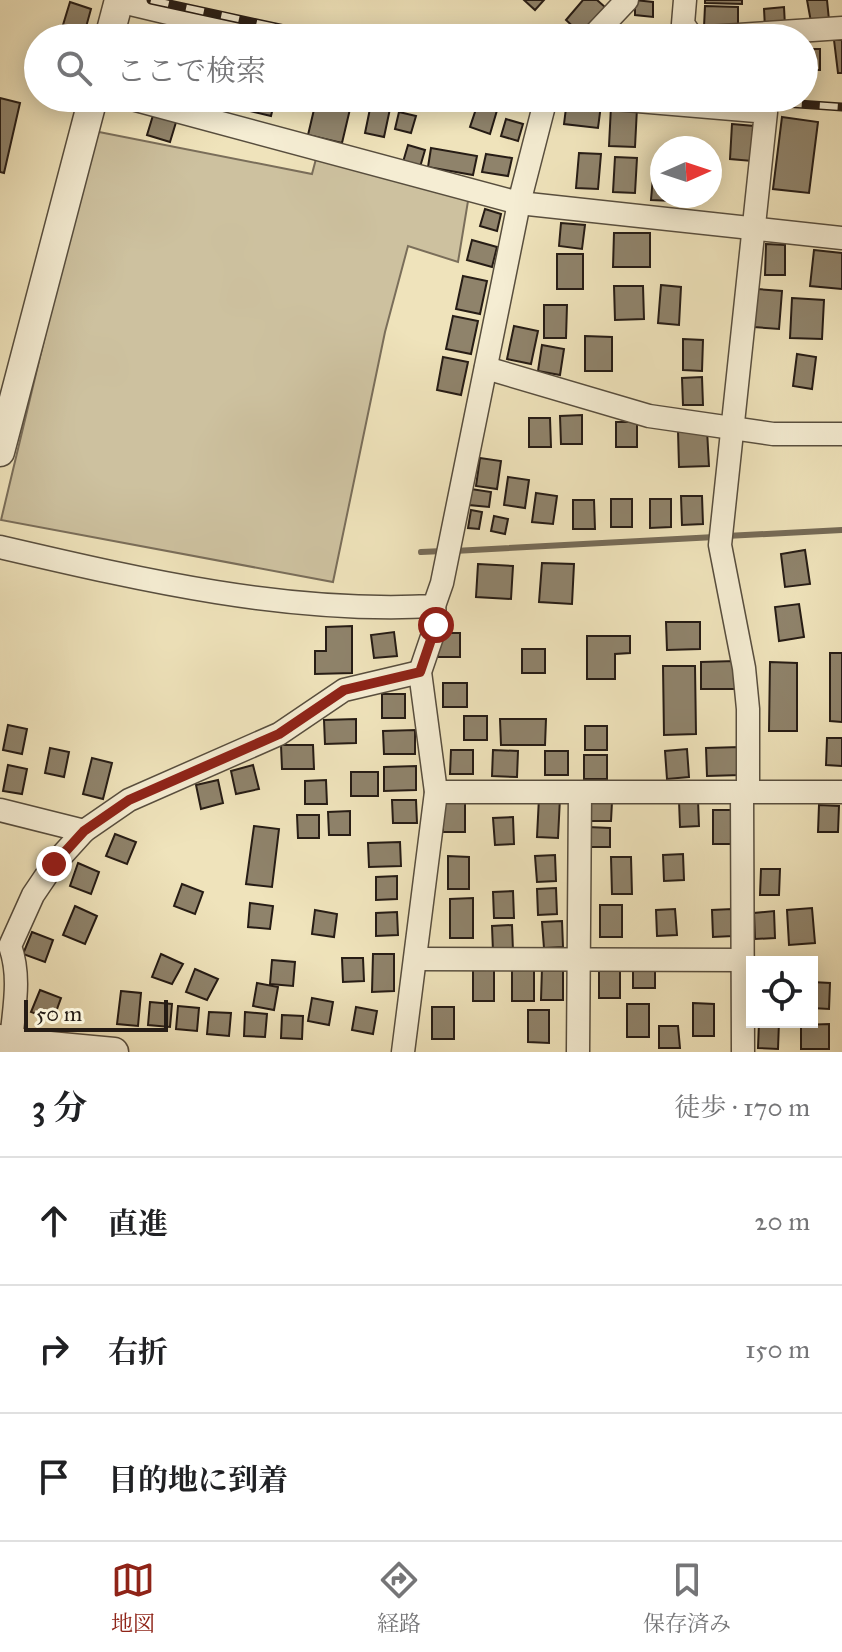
<!DOCTYPE html>
<html lang="ja">
<meta charset="utf-8">
<style>
:root{--surface:#fff;--page:#f6f6f6;--text:#202124;--muted:#757577;--line:#e0e0e0;--accent:#8f2418}
body{margin:0;font-family:"IM FELL Great Primer","Noto Serif JP",serif;background:var(--page);color:var(--text)}
.controls{position:absolute;right:24px;bottom:24px;display:grid;overflow:hidden;border-radius:0px;box-shadow:0 4px 20px #0003}
.controls button{width:72px;height:72px;display:grid;place-items:center;padding:0;border:0;border-bottom:2px solid var(--line);background:var(--surface);color:var(--text);font:40px sans-serif}
.compass{position:absolute;left:650px;top:136px;width:72px;height:72px;border-radius:50%;background:var(--surface);box-shadow:0 4px 20px #0003;rotate:87deg}
.scale{position:absolute;left:24px;bottom:20px;width:144px;box-sizing:border-box;padding-left:8px;border:4px solid #261c15;border-top:0;font-size:22px;line-height:28px;white-space:nowrap;color:#261c15;-webkit-text-stroke:6px #f5edd3;paint-order:stroke}
.stop{position:absolute;width:24px;height:24px;margin:-18px;border:6px solid #8f2418;border-radius:50%;background:#fff}
.stop.end{background:#8f2418;border-color:#fff;box-shadow:0 2px 8px #0008}
.list{margin:0;padding:0;list-style:none}
h2{display:flex;justify-content:space-between;align-items:center;height:104px;margin:0;padding:0 32px;font-size:34px}
h2 small{font-size:26px;font-weight:400;color:var(--muted)}
.list li{display:grid;grid-template-columns:52px 1fr auto;gap:24px;align-items:center;box-sizing:border-box;height:128px;padding:0 32px;border-top:2px solid var(--line)}
.list b{display:block;font-size:30px;white-space:nowrap}
.list em{font-size:26px;font-style:normal;color:var(--muted)}
.icon{flex:none;width:44px;height:44px;fill:none;stroke:currentColor;stroke-width:2;stroke-linecap:round;stroke-linejoin:round}
.map{position:relative;flex:none;width:842px;height:1052px;overflow:hidden}
.search{position:absolute;background:var(--surface);box-shadow:0 4px 20px #0003;left:24px;right:24px;top:24px;height:88px;display:flex;align-items:center;gap:20px;box-sizing:border-box;padding:0 28px;border-radius:44px;color:var(--muted);font-size:30px}
.sheet{height:488px;background:var(--surface)}
nav{display:flex;justify-content:space-around;align-items:center;box-sizing:border-box;height:112px;border-top:2px solid var(--line);background:var(--surface);font-size:22px;color:var(--muted)}
nav a{display:grid;justify-items:center;gap:4px}
nav .on{color:var(--accent)}
.map>svg:first-child{display:block}
</style>
<div class="map">
<svg width="842" height="1052" viewBox="0 0 842 1052">
<rect width="100%" height="100%" fill="#efe3bb"/>
<filter id="stains"><feTurbulence type="fractalNoise" baseFrequency=".0025" numOctaves="4"/><feColorMatrix values="0 0 0 0 .2 0 0 0 0 .09 0 0 0 0 .02 0 0 0 .5 -.17"/></filter>
<radialGradient id="worn" r=".72"><stop offset=".6" stop-color="#630" stop-opacity="0"/><stop offset="1" stop-color="#630" stop-opacity=".3"/></radialGradient>
<polygon fill="#cdc19f" stroke="#7a6e5a" stroke-width="2" points="94,131 312,174 317,155 469,195 458,262 408,246 385,332 333,582 1,520"/>
<g fill="none" stroke-linecap="round" stroke-linejoin="round">
<g stroke="#766b57" stroke-width="6">
<polyline points="726,536 842,530"/>
<polyline points="454,551 715,537"/>
<polyline points="421,552 443,551"/>
</g>
</g>
<g fill="#8f836b" stroke="#261c15" stroke-width="2">
<polygon points="524,0 544,0 535,10"/>
<polygon points="583,0 597,0 605,7 581,34 566,20"/>
<polygon points="635,0 653,2 653,17 635,15"/>
<polygon points="705,0 742,0 742,4 705,3"/>
<polygon points="807,0 827,0 829,20 811,22"/>
<polygon points="70,2 91,9 83,38 59,38"/>
<polygon points="705,6 738,7 738,28 704,27"/>
<polygon points="784,7 785,26 765,28 764,9"/>
<polygon points="834,40 842,40 842,73 838,73"/>
<rect x="804" y="49" width="16" height="21"/>
<polygon points="0,98 20,103 4,173 0,172"/>
<polygon points="235,98 290,98 289,103 275,99 271,116 233,107"/>
<polygon points="416,98 433,98 429,109 414,103"/>
<polygon points="372,99 391,104 384,137 365,133"/>
<polygon points="479,100 498,107 490,134 470,127"/>
<polygon points="567,100 601,105 598,128 564,124"/>
<polygon points="316,101 350,109 342,143 308,135"/>
<polygon points="611,106 637,108 635,147 609,146"/>
<polygon points="154,112 177,119 170,142 147,135"/>
<polygon points="399,112 416,116 411,133 395,129"/>
<polygon points="782,117 818,122 809,193 773,189"/>
<polygon points="506,119 523,124 518,141 501,136"/>
<polygon points="732,124 754,126 752,161 730,159"/>
<polygon points="408,145 425,150 420,167 403,162"/>
<polygon points="431,148 477,156 473,175 428,167"/>
<polygon points="579,153 601,154 598,189 576,188"/>
<polygon points="486,154 512,158 508,176 482,172"/>
<polygon points="615,157 637,158 635,193 613,192"/>
<polygon points="654,165 662,165 662,196 673,196 673,201 651,200"/>
<polygon points="485,209 501,214 497,231 480,226"/>
<polygon points="561,223 585,225 582,249 559,246"/>
<polygon points="614,233 650,233 650,267 613,267"/>
<polygon points="472,240 497,247 492,267 467,260"/>
<polygon points="766,244 785,245 785,275 765,275"/>
<polygon points="814,250 842,253 842,289 810,286"/>
<rect x="557" y="254" width="26" height="35"/>
<polygon points="463,276 487,281 480,314 456,309"/>
<polygon points="661,285 681,287 679,325 658,323"/>
<polygon points="614,286 643,286 644,319 615,320"/>
<polygon points="757,289 782,291 779,329 754,327"/>
<polygon points="792,298 824,300 822,339 790,338"/>
<polygon points="544,305 567,305 566,338 544,338"/>
<polygon points="453,316 478,321 471,354 446,349"/>
<polygon points="514,326 538,331 531,364 507,359"/>
<polygon points="585,336 612,337 612,371 585,371"/>
<polygon points="683,339 703,340 702,371 683,370"/>
<polygon points="542,345 564,349 560,375 538,371"/>
<polygon points="797,354 816,357 812,389 793,386"/>
<polygon points="443,357 468,362 461,395 437,390"/>
<polygon points="702,377 703,405 683,405 682,378"/>
<polygon points="582,415 582,444 561,444 560,416"/>
<polygon points="529,418 550,418 551,447 529,447"/>
<rect x="616" y="422" width="21" height="25"/>
<polygon points="707,430 709,466 679,467 678,431"/>
<polygon points="480,458 501,461 497,489 476,486"/>
<polygon points="508,477 529,480 525,508 504,505"/>
<polygon points="471,489 491,492 489,507 469,505"/>
<polygon points="536,493 557,496 553,524 532,522"/>
<polygon points="681,496 702,496 703,524 682,525"/>
<rect x="611" y="499" width="21" height="28"/>
<polygon points="650,499 671,499 671,527 650,528"/>
<polygon points="573,500 594,500 595,529 573,529"/>
<polygon points="471,510 482,512 479,529 468,528"/>
<polygon points="494,516 508,519 505,534 491,531"/>
<polygon points="805,550 810,584 785,587 781,554"/>
<polygon points="542,563 574,564 572,604 539,602"/>
<polygon points="478,564 513,566 511,599 476,597"/>
<polygon points="799,604 804,637 779,641 775,607"/>
<polygon points="666,622 700,622 700,649 667,650"/>
<polygon points="352,626 352,673 315,674 315,651 326,651 326,627"/>
<polygon points="394,632 397,656 374,658 371,635"/>
<rect x="438" y="633" width="22" height="24"/>
<polygon points="587,636 630,636 630,653 615,654 615,679 587,679"/>
<rect x="522" y="649" width="23" height="24"/>
<polygon points="830,653 842,653 842,722 830,721"/>
<polygon points="735,661 735,689 701,689 701,662"/>
<polygon points="770,662 797,663 797,731 769,731"/>
<polygon points="663,666 695,666 696,734 664,735"/>
<rect x="443" y="683" width="24" height="24"/>
<rect x="382" y="694" width="23" height="24"/>
<rect x="464" y="716" width="23" height="24"/>
<polygon points="356,719 356,743 325,744 324,720"/>
<polygon points="500,719 546,719 545,745 501,745"/>
<polygon points="8,725 27,729 22,754 3,750"/>
<rect x="585" y="726" width="22" height="24"/>
<polygon points="415,730 415,754 384,754 383,731"/>
<polygon points="827,738 842,738 842,766 826,765"/>
<polygon points="281,745 313,745 314,769 282,769"/>
<polygon points="740,747 741,775 707,776 706,748"/>
<polygon points="50,748 69,752 64,777 45,773"/>
<polygon points="687,749 689,777 667,779 665,751"/>
<polygon points="451,750 473,750 473,774 450,774"/>
<polygon points="493,750 518,751 517,777 492,776"/>
<rect x="545" y="751" width="23" height="24"/>
<rect x="584" y="755" width="23" height="24"/>
<polygon points="92,758 112,763 103,799 83,794"/>
<polygon points="8,765 27,769 22,794 3,791"/>
<polygon points="253,765 259,789 236,794 231,771"/>
<polygon points="416,766 416,790 384,791 384,767"/>
<rect x="351" y="772" width="27" height="24"/>
<polygon points="218,780 223,803 201,809 196,785"/>
<polygon points="326,780 327,804 305,804 305,781"/>
<polygon points="539,797 560,798 558,838 537,837"/>
<polygon points="392,800 416,800 417,823 393,823"/>
<rect x="443" y="800" width="22" height="32"/>
<polygon points="698,800 699,826 680,827 679,801"/>
<polygon points="590,801 612,802 611,821 589,821"/>
<polygon points="819,805 839,806 838,832 818,832"/>
<rect x="713" y="810" width="20" height="34"/>
<polygon points="350,811 350,835 329,835 328,812"/>
<polygon points="297,815 319,815 319,838 298,838"/>
<polygon points="513,817 514,844 495,845 493,818"/>
<polygon points="254,826 279,829 272,887 246,884"/>
<polygon points="588,827 610,828 610,847 587,847"/>
<polygon points="115,834 136,842 127,864 106,856"/>
<polygon points="400,842 401,866 369,867 368,843"/>
<polygon points="683,854 684,880 664,881 663,855"/>
<polygon points="555,855 556,881 537,882 535,856"/>
<polygon points="448,856 469,857 469,889 448,889"/>
<polygon points="611,857 631,857 632,894 612,894"/>
<polygon points="78,863 99,872 91,894 70,886"/>
<polygon points="761,869 780,869 779,895 760,895"/>
<polygon points="397,876 397,899 376,900 376,877"/>
<polygon points="182,884 203,892 195,914 174,906"/>
<polygon points="556,888 557,914 538,915 537,889"/>
<polygon points="513,891 514,918 494,918 493,892"/>
<polygon points="473,898 473,938 450,938 450,899"/>
<polygon points="250,903 273,906 270,929 248,927"/>
<rect x="600" y="905" width="22" height="32"/>
<polygon points="75,906 97,916 85,944 63,935"/>
<polygon points="812,908 815,943 789,945 787,910"/>
<polygon points="675,909 677,935 657,936 656,910"/>
<polygon points="732,909 733,936 713,937 712,910"/>
<polygon points="315,910 337,914 334,937 312,934"/>
<polygon points="774,911 775,938 755,939 754,913"/>
<polygon points="397,912 398,935 376,936 376,913"/>
<polygon points="562,921 563,947 544,948 542,922"/>
<polygon points="512,925 513,951 493,952 492,926"/>
<polygon points="32,932 53,940 45,962 23,954"/>
<polygon points="161,954 183,964 172,984 152,977"/>
<polygon points="373,954 394,954 394,991 372,992"/>
<polygon points="342,958 363,958 364,981 343,982"/>
<polygon points="272,960 295,962 293,986 270,984"/>
<rect x="633" y="964" width="22" height="24"/>
<rect x="599" y="966" width="21" height="32"/>
<polygon points="542,968 563,968 563,1000 541,1000"/>
<polygon points="195,969 218,979 207,1000 186,992"/>
<rect x="473" y="969" width="21" height="32"/>
<rect x="512" y="969" width="22" height="32"/>
<polygon points="812,982 830,983 829,1009 812,1008"/>
<polygon points="257,983 278,987 274,1010 253,1006"/>
<polygon points="40,990 61,998 53,1020 31,1012"/>
<polygon points="121,991 141,993 138,1026 117,1024"/>
<polygon points="312,998 333,1002 329,1025 308,1021"/>
<polygon points="150,1002 172,1004 170,1027 148,1025"/>
<polygon points="693,1003 714,1004 714,1036 693,1036"/>
<rect x="627" y="1004" width="22" height="33"/>
<polygon points="178,1006 199,1008 197,1031 176,1029"/>
<polygon points="356,1007 377,1011 373,1034 352,1030"/>
<rect x="432" y="1007" width="22" height="32"/>
<polygon points="528,1010 549,1010 549,1043 528,1042"/>
<polygon points="209,1012 231,1013 229,1036 207,1034"/>
<polygon points="245,1012 267,1014 265,1037 244,1036"/>
<polygon points="282,1015 303,1016 302,1039 281,1038"/>
<polygon points="759,1022 779,1022 778,1049 758,1048"/>
<polygon points="829,1024 829,1049 801,1049 801,1025"/>
<polygon points="659,1026 678,1026 680,1048 659,1048"/>
</g>
<g fill="none" stroke-linecap="round" stroke-linejoin="round">
<defs>
<g id="minor">
<polyline points="685,0 683,24 693,38 842,28"/>
<polyline points="118,1 273,38"/>
<polyline points="591,38 627,0"/>
<polyline points="128,98 519,203 842,238"/>
<polyline points="602,98 766,112 720,545 744,668 748,709 748,792"/>
<polyline points="486,368 649,416 773,434 842,434"/>
<path d="M0,547C142,580 287,614 434,606L442,583L519,203L546,98"/>
<polyline points="436,792 842,792"/>
<polyline points="742,792 743,1052"/>
<polyline points="0,810 84,831"/>
<polyline points="416,959 743,960"/>
<path d="M11,1041C14,1008 21,977 10,946L33,895L54,864L84,831L129,800L279,734L344,690L420,672"/>
<polyline points="403,1052 436,792 420,672 436,625 434,606"/>
<polyline points="578,1052 580,793"/>
</g>
<g id="tertiary">
<polyline points="109,38 119,0"/>
<polyline points="0,452 93,98"/>
<polyline points="0,1039 28,1044 114,1052"/>
</g>
</defs>
<use href="#minor" stroke="#584e3e" stroke-width="25"/>
<use href="#tertiary" stroke="#584e3e" stroke-width="31"/>
<use href="#minor" stroke="#f5edd3" stroke-width="22"/>
<use href="#tertiary" stroke="#f5edd3" stroke-width="28"/>
<defs>
<g id="rail">
<polyline points="151,0 326,38"/>
<polyline points="712,98 842,107"/>
</g>
</defs>
<use href="#rail" stroke="#261c15" stroke-width="9"/>
<use href="#rail" stroke="#f5edd3" stroke-width="6" stroke-dasharray="18" stroke-linecap="butt"/>
</g>
<g fill="none" stroke-linecap="round" stroke-linejoin="round">
<polyline stroke="#8f2418" stroke-width="10" points="54,864 84,831 129,800 279,734 344,690 420,672 436,625"/>
</g>
<rect width="100%" height="100%" filter="url(#stains)"/>
<rect width="100%" height="100%" fill="url(#worn)"/>
</svg>
<div class="controls">
<button><svg class="icon" aria-label="locate" viewBox="0 0 24 24"><circle cx="12" cy="12" r="6"/><path d="M12 2v4M12 18v4M2 12h4M18 12h4"/></svg></button>
</div>
<svg class="compass" viewBox="-18 -18 36 36"><path d="M0-13l5 13h-10z" fill="#e53935"/><path d="M0 13l5-13h-10z" fill="#757577"/></svg>
<div class="scale">50 m</div>
<div class="stop" style="left:436px;top:625px"></div>
<div class="stop end" style="left:54px;top:864px"></div>
<div class="search"><svg class="icon" aria-label="search" viewBox="0 0 24 24"><circle cx="10" cy="10" r="6"/><path d="M15 15l6 6"/></svg>ここで検索</div>
</div>
<section class="sheet">
<h2>3 分<small>徒歩 · 170 m</small></h2>
<ul class="list">
<li><svg class="icon" aria-label="ahead" viewBox="0 0 24 24"><path d="M12 20V5M6 11l6-6 6 6"/></svg><div><b>直進</b></div><em>20 m</em></li>
<li><svg class="icon" aria-label="right" viewBox="0 0 24 24"><path d="M7 20v-9h11M14 6l5 5-5 5"/></svg><div><b>右折</b></div><em>150 m</em></li>
<li><svg class="icon" aria-label="arrive" viewBox="0 0 24 24"><path d="M6 21V4h12l-3 4 3 4H6"/></svg><div><b>目的地に到着</b></div></li>
</ul>
</section>
<nav>
<a class="on"><svg class="icon" aria-label="map" viewBox="0 0 24 24"><path d="M3 6l6-2 6 2 6-2v14l-6 2-6-2-6 2zM9 4v14M15 6v14"/></svg>地図</a>
<a><svg class="icon" aria-label="directions" viewBox="0 0 24 24"><path d="M12 3l9 9-9 9-9-9zM9 14v-3h6M13 9l2 2-2 2"/></svg>経路</a>
<a><svg class="icon" aria-label="saved" viewBox="0 0 24 24"><path d="M7 4h10v16l-5-4-5 4z"/></svg>保存済み</a>
</nav>
